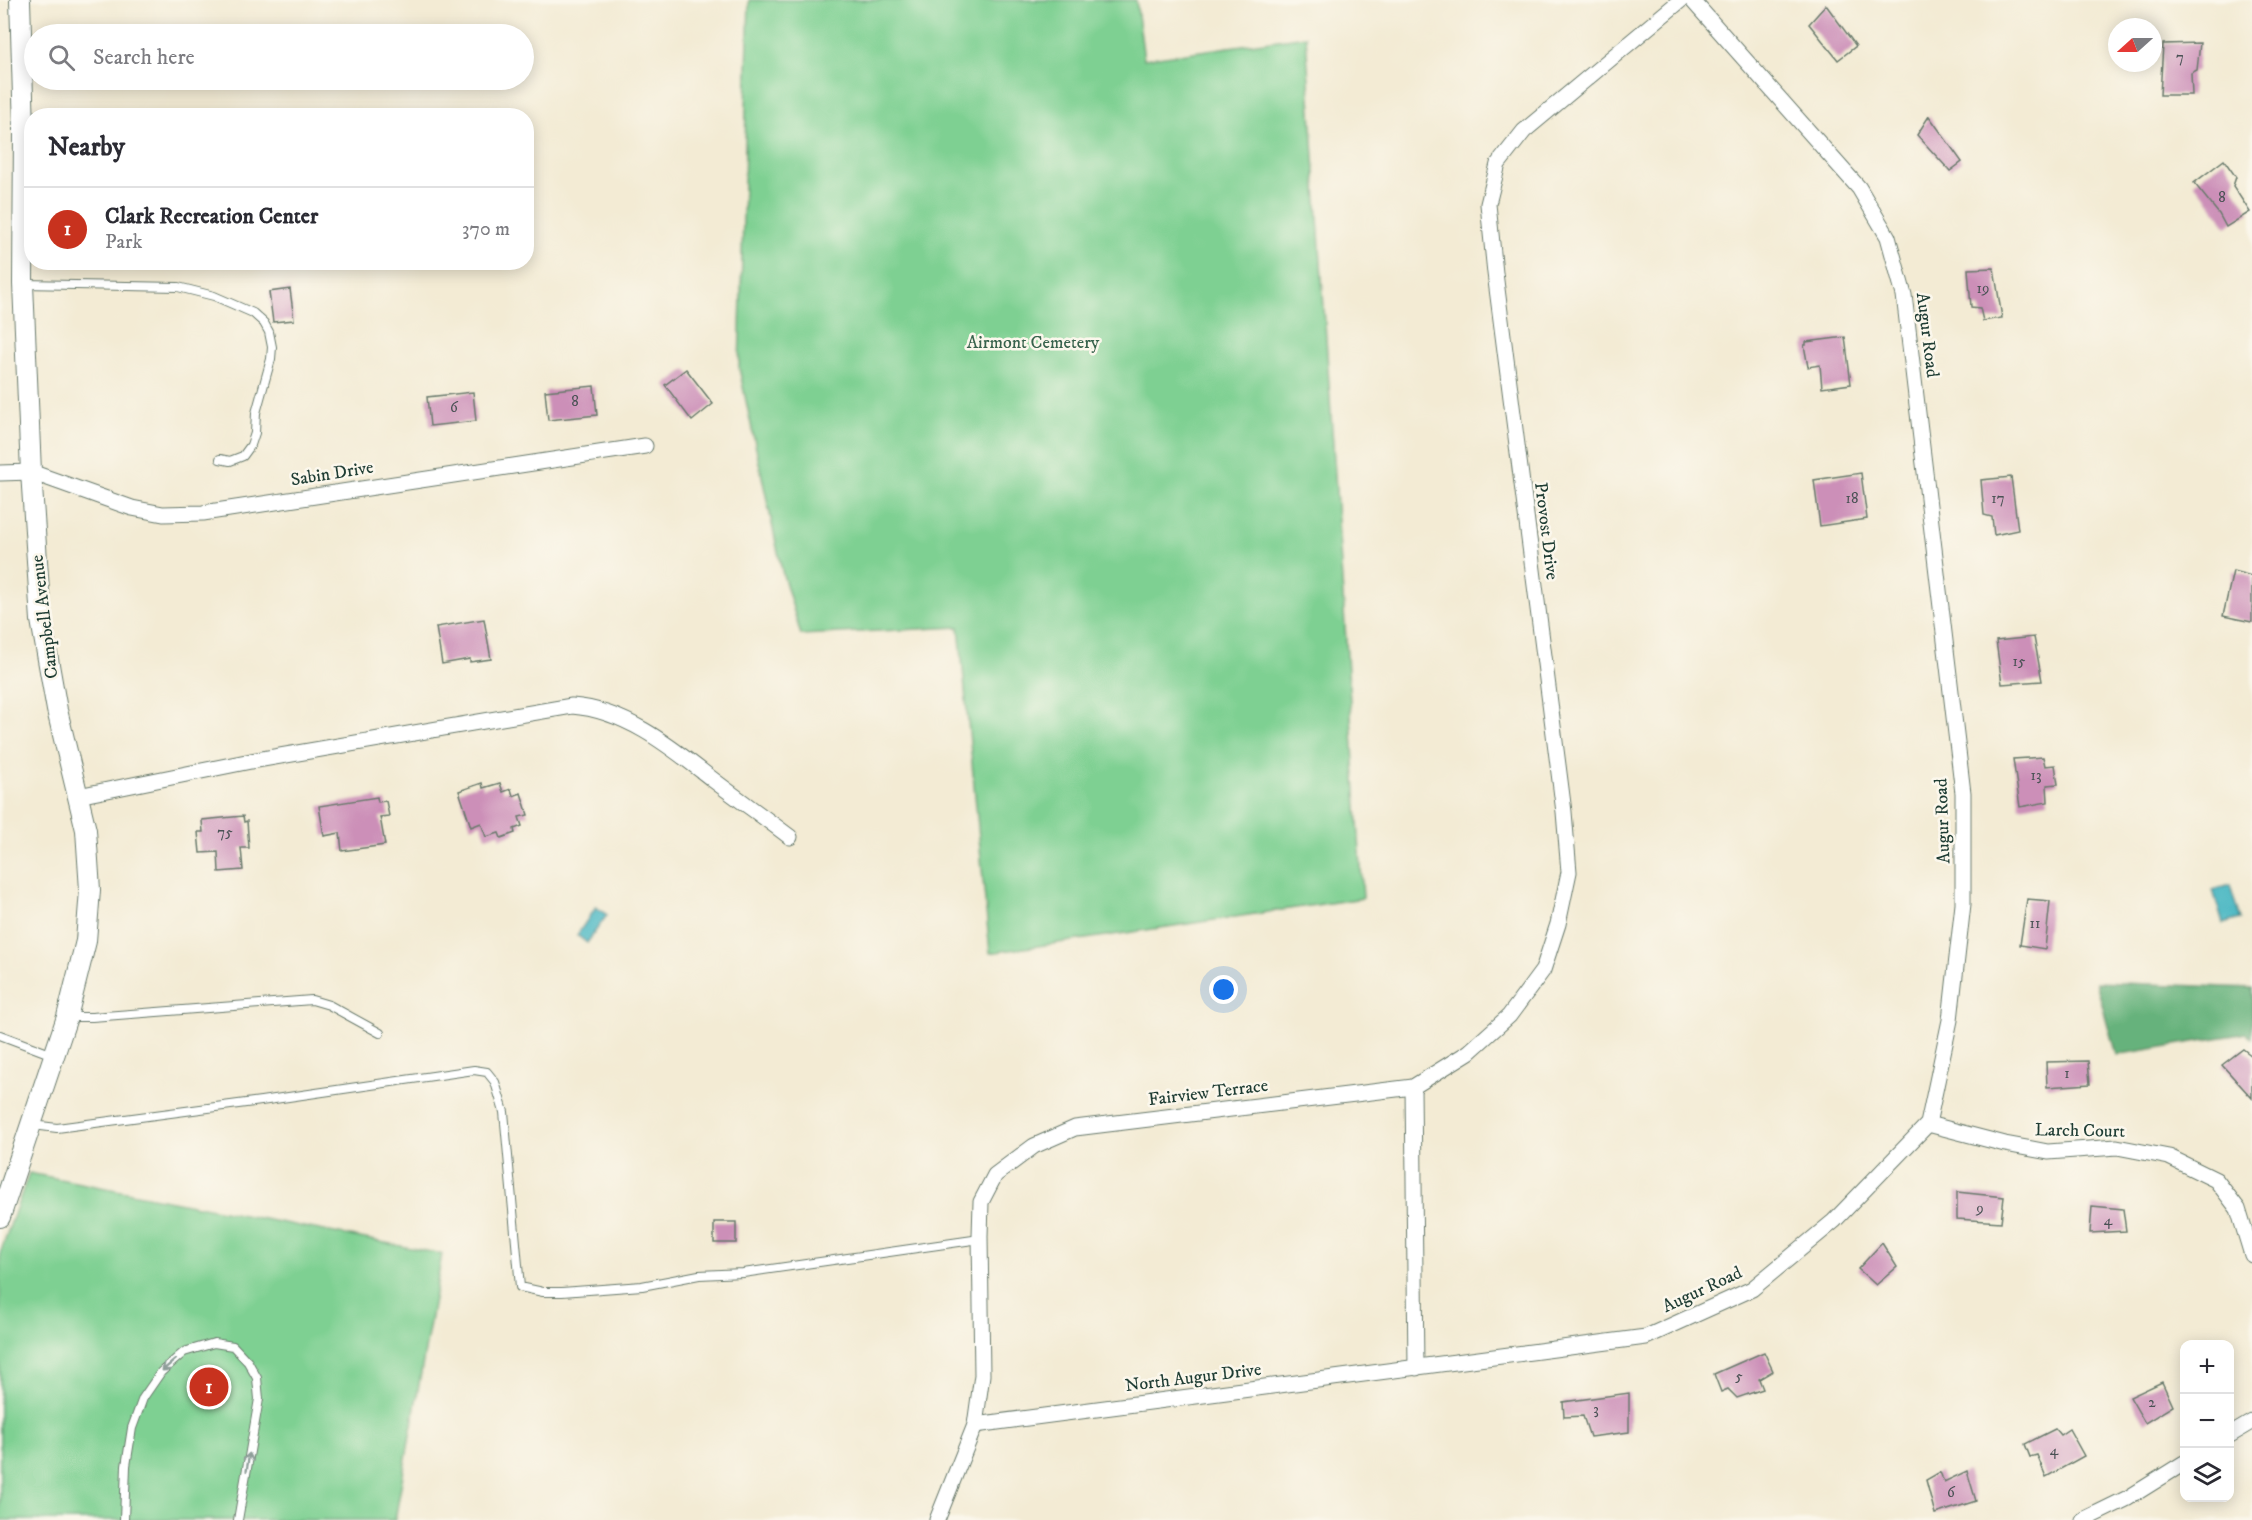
<!DOCTYPE html>
<meta charset="utf-8">
<style>
:root{--surface:#fff;--page:#f2f2f3;--text:#2b2b33;--muted:#7c7c81;--line:#e1e1e2;--accent:#c8321e}
body{margin:0;font-family:"IM FELL DW Pica",serif;background:var(--page);color:var(--text)}
.controls{position:absolute;right:18px;bottom:18px;display:grid;overflow:hidden;border-radius:12px;box-shadow:0 3px 15px #0003}
.controls button{width:54px;height:54px;display:grid;place-items:center;padding:0;border:0;border-bottom:2px solid var(--line);background:var(--surface);color:var(--text);font:30px sans-serif}
.compass{position:absolute;left:2108px;top:18px;width:54px;height:54px;border-radius:50%;background:var(--surface);box-shadow:0 3px 15px #0003;rotate:249deg}
.you{position:absolute;left:1224px;top:990px;width:21px;height:21px;margin:-15px;border:4px solid #fff;border-radius:50%;background:#1a73e8;box-shadow:0 0 0 9px #1a73e833}
.badge{display:grid;place-items:center;width:39px;height:39px;border-radius:50%;background:var(--accent);color:#fff;font-size:20px;font-weight:700}
.pin{position:absolute;translate:-50% -50%;border:3px solid #fff;box-shadow:0 2px 6px #0006}
.list{margin:0;padding:0;list-style:none}
h2{display:flex;justify-content:space-between;align-items:center;height:78px;margin:0;padding:0 24px;font-size:26px}
h2 small{font-size:20px;font-weight:400;color:var(--muted)}
.list li{display:grid;grid-template-columns:39px 1fr auto;gap:18px;align-items:center;box-sizing:border-box;height:84px;padding:0 24px;border-top:2px solid var(--line)}
.list b{display:block;font-size:22px;white-space:nowrap}
.list p{margin:0;font-size:20px;white-space:nowrap;color:var(--muted)}
.list em{font-size:20px;font-style:normal;color:var(--muted)}
.icon{flex:none;width:33px;height:33px;fill:none;stroke:currentColor;stroke-width:2;stroke-linecap:round;stroke-linejoin:round}
.map{position:relative;flex:none;width:2252px;height:1520px;overflow:hidden}
.search{position:absolute;background:var(--surface);box-shadow:0 3px 15px #0003;left:24px;top:24px;width:510px;height:66px;display:flex;align-items:center;gap:15px;box-sizing:border-box;padding:0 21px;border-radius:33px;color:var(--muted);font-size:22px}
.panel{position:absolute;background:var(--surface);box-shadow:0 3px 15px #0003;left:24px;top:108px;width:510px;height:162px;border-radius:24px}
.map>svg:first-child{display:block}
</style>
<div class="map">
<svg width="2252" height="1520" viewBox="0 0 2252 1520">
<rect width="100%" height="100%" fill="#fbf7ec"/>
<filter id="ink" filterUnits="userSpaceOnUse"><feTurbulence type="fractalNoise" baseFrequency=".0167" numOctaves="2"/><feDisplacementMap in="SourceGraphic" scale="12" xChannelSelector="R" yChannelSelector="G"/><feConvolveMatrix kernelMatrix="1 2 1 2 8 2 1 2 1" color-interpolation-filters="sRGB"/></filter>
<filter id="wash" filterUnits="userSpaceOnUse"><feTurbulence type="fractalNoise" baseFrequency=".008" numOctaves="4" result="noise"/><feDisplacementMap in="SourceGraphic" scale="24" xChannelSelector="R" yChannelSelector="G"/><feGaussianBlur stdDeviation="1.35" result="paint"/><feColorMatrix in="noise" values="0 0 0 0 0 0 0 0 0 0 0 0 0 0 0 0 0 1.4 0 .05"/><feComposite in="paint" operator="in"/></filter>
<g filter="url(#wash)">
<rect width="100%" height="100%" fill="#f3ebd4"/>
<g fill="#7ed092" stroke="#4e8663" stroke-width="1.5">
<polygon points="749,0 1136,0 1144,59 1306,36 1363,898 990,953 959,627 801,635 782,571 739,368"/>
<polygon points="29,1173 442,1254 395,1520 0,1520 0,1253"/>
</g>
<polygon fill="#66b27c" stroke="#427858" stroke-width="1.5" points="2096,982 2252,988 2252,1038 2247,1033 2116,1055"/>
<g fill="#4ab7c3" stroke="#347a7c" stroke-width="1.5">
<polygon points="2230,885 2240,919 2223,924 2213,890"/>
<polygon points="596,907 607,915 587,943 577,935"/>
</g>
<g id="blocks">
<g fill="#cc8fb8">
<polygon points="1826,5 1856,46 1838,60 1809,24"/>
<polygon points="2200,43 2197,70 2191,73 2192,95 2160,95 2163,44"/>
<polygon points="1929,116 1962,162 1950,171 1917,135"/>
<polygon points="2224,160 2236,177 2233,186 2250,212 2226,227 2219,214 2194,183"/>
<polygon points="1994,268 2002,318 1983,321 1980,308 1971,307 1968,269"/>
<polygon points="290,289 294,320 273,322 269,292"/>
<polygon points="1845,337 1851,384 1822,388 1820,365 1808,367 1804,345 1806,345 1806,342"/>
<polygon points="686,369 713,404 692,421 665,385"/>
<polygon points="594,386 597,415 548,420 545,391"/>
<polygon points="473,392 476,421 430,426 427,397"/>
<polygon points="1861,473 1867,519 1820,526 1814,480"/>
<polygon points="2011,477 2018,530 1994,535 1992,517 1984,515 1981,480"/>
<polygon points="2233,571 2252,576 2252,622 2223,616"/>
<polygon points="484,619 491,659 470,662 470,659 442,664 436,627"/>
<polygon points="2034,637 2042,681 2002,684 1996,641"/>
<polygon points="2043,757 2045,766 2055,765 2058,784 2047,785 2048,802 2020,807 2013,759"/>
<polygon points="482,783 483,788 500,783 503,792 511,789 513,796 521,793 528,815 519,817 522,826 514,829 515,833 501,838 499,833 486,837 481,823 471,827 459,791"/>
<polygon points="377,797 378,802 386,801 389,816 380,817 385,845 342,851 340,833 324,836 319,806"/>
<polygon points="243,816 244,822 247,821 249,848 241,848 243,870 219,872 218,852 200,853 198,832 203,832 202,820"/>
<polygon points="2027,899 2050,901 2045,949 2020,945"/>
<polygon points="2243,1049 2252,1056 2252,1098 2222,1065"/>
<polygon points="2088,1061 2090,1084 2047,1087 2046,1062"/>
<polygon points="1957,1192 2004,1197 2001,1222 1957,1219"/>
<polygon points="2092,1206 2123,1209 2126,1231 2090,1233"/>
<rect x="714" y="1222" width="22" height="21"/>
<polygon points="1882,1243 1897,1267 1876,1285 1858,1269"/>
<polygon points="1764,1352 1773,1371 1759,1379 1763,1389 1737,1398 1728,1389 1721,1392 1714,1374"/>
<polygon points="2162,1382 2173,1406 2145,1423 2130,1397"/>
<polygon points="1629,1393 1629,1432 1590,1437 1583,1416 1564,1417 1563,1402"/>
<polygon points="2055,1429 2060,1435 2069,1429 2084,1456 2046,1477 2037,1455 2030,1457 2025,1444"/>
<polygon points="1967,1471 1976,1501 1935,1514 1926,1480 1940,1472 1944,1482"/>
</g>
</g>
</g>
<g filter="url(#ink)">
<use href="#blocks" fill-opacity="0" stroke="#697a6c" stroke-width="1.5"/>
<g fill="none" stroke-linecap="round" stroke-linejoin="round">
<defs>
<g id="service">
<polyline points="24,284 178,287 214,296 253,313 264,323 269,332 272,347 271,359 256,413 255,433 251,445 243,456 230,461 220,459"/>
<polyline points="68,1017 92,1017 312,1000 329,1005 380,1033"/>
<polyline points="0,1035 53,1055"/>
<polyline points="33,1125 57,1128 261,1101 474,1070 487,1072 495,1082 504,1112 520,1287 543,1292 562,1292 642,1286 699,1275 743,1273 980,1239"/>
<polyline points="124,1520 126,1466 132,1428 143,1398 161,1372 184,1352 214,1343 233,1346 248,1362 257,1378 259,1399 238,1520"/>
</g>
<g id="minor">
<polyline points="0,473 31,472 132,508 163,514 203,513 645,446"/>
<path d="M78,796L251,761L572,706C626,710 671,747 712,779C738,799 764,817 790,837"/>
<polyline points="1413,1087 1416,1368"/>
<polyline points="1928,1124 2005,1144 2048,1152 2117,1147 2169,1157 2216,1180 2238,1209 2252,1255"/>
<polyline points="975,1425 1646,1337 1752,1289 1834,1221 1928,1124 1950,1020 1963,904 1963,793 1904,295 1888,237 1859,188 1692,0"/>
<polyline points="2230,1435 2252,1422"/>
<polyline points="937,1520 975,1425 982,1375 980,1236 981,1202 995,1175 1034,1146 1075,1128 1413,1087 1469,1052 1509,1016 1543,970 1558,924 1569,872 1564,812 1495,273 1488,204 1498,164 1524,131 1681,0"/>
<polyline points="2083,1520 2128,1498 2184,1463"/>
</g>
<polyline id="tertiary" points="0,1217 67,1017 86,941 90,890 86,830 57,710 41,620 31,472 23,284 24,129 20,0"/>
</defs>
<use href="#service" stroke="#697a6c" stroke-width="10"/>
<use href="#minor" stroke="#697a6c" stroke-width="17"/>
<use href="#tertiary" stroke="#697a6c" stroke-width="22"/>
<use href="#service" stroke="#fff" stroke-width="8"/>
<use href="#minor" stroke="#fff" stroke-width="15"/>
<use href="#tertiary" stroke="#fff" stroke-width="20"/>
</g>
<defs><path id="oneway-shaft" d="M-6 0H5M1.5-3L5.5 0L1.5 3" fill="none" stroke-width="1.6" stroke-linecap="round" stroke-linejoin="round" transform="scale(1.5)"/></defs>
<g stroke="#8f9e9a">
<use href="#oneway-shaft" transform="translate(169 1365) rotate(140)"/>
<use href="#oneway-shaft" transform="translate(248 1462) rotate(-81)"/>
</g>
</g>
<g text-anchor="middle" stroke-width="5" stroke-linejoin="round" paint-order="stroke">
<g font-size="15" fill="#4a5255">
<text x="2180" y="62">7</text>
<text x="2222" y="202">8</text>
<text x="1983" y="293">19</text>
<text x="575" y="406">8</text>
<text x="454" y="412">6</text>
<text x="1852" y="503">18</text>
<text x="1998" y="503">17</text>
<text x="2019" y="666">15</text>
<text x="2036" y="780">13</text>
<text x="225" y="837">75</text>
<text x="2035" y="928">11</text>
<text x="2067" y="1078">1</text>
<text x="1980" y="1213">9</text>
<text x="2108" y="1225">4</text>
<text x="1739" y="1381">5</text>
<text x="2152" y="1407">2</text>
<text x="1596" y="1414">3</text>
<text x="2054" y="1455">4</text>
<text x="1951" y="1497">6</text>
</g>
<g font-size="18" fill="#1f3d34" stroke="#fbf7ec">
<text transform="translate(1928 335) rotate(83)" y="6">Augur Road</text>
<text transform="translate(332 473) rotate(-9)" y="6">Sabin Drive</text>
<text transform="translate(1547 531) rotate(83)" y="6">Provost Drive</text>
<text transform="translate(44 617) rotate(-97)" y="6">Campbell Avenue</text>
<text transform="translate(1942 821) rotate(-92)" y="6">Augur Road</text>
<text transform="translate(1208 1092) rotate(-7)" y="6">Fairview Terrace</text>
<text transform="translate(2080 1130) rotate(1)" y="6">Larch Court</text>
<text transform="translate(1702 1289) rotate(-25)" y="6">Augur Road</text>
<text transform="translate(1193 1377) rotate(-7)" y="6">North Augur Drive</text>
</g>
<g font-size="18" fill="#37624c" stroke="#fbf7ec">
<text x="1033" y="348">Airmont Cemetery</text>
</g>
</g>
</svg>
<div class="controls">
<button>+</button>
<button>−</button>
<button><svg class="icon" aria-label="layers" viewBox="0 0 24 24"><path d="M12 4l9 5-9 5-9-5zM3 14l9 5 9-5"/></svg></button>
</div>
<svg class="compass" viewBox="-18 -18 36 36"><path d="M0-13l5 13h-10z" fill="#e53935"/><path d="M0 13l5-13h-10z" fill="#7c7c81"/></svg>
<div class="you"></div>
<div class="pin badge" style="left:209px;top:1387px">1</div>
<div class="search"><svg class="icon" aria-label="search" viewBox="0 0 24 24"><circle cx="10" cy="10" r="6"/><path d="M15 15l6 6"/></svg>Search here</div>
<section class="panel">
<h2>Nearby<small></small></h2>
<ul class="list">
<li><span class="badge">1</span><div><b>Clark Recreation Center</b><p>Park</p></div><em>370 m</em></li>
</ul>
</section>
</div>
